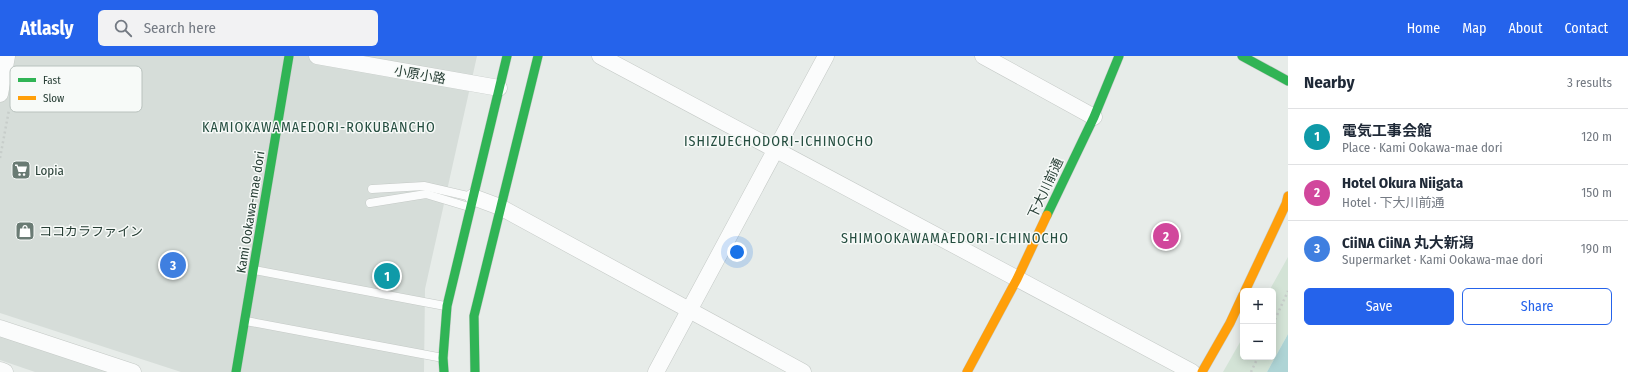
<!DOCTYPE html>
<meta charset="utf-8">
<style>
:root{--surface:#fff;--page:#f2f2f3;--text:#1f2937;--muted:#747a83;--line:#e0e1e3;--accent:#2563eb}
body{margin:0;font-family:"Fira Sans Condensed","Noto Sans JP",sans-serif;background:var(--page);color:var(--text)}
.controls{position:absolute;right:12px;bottom:12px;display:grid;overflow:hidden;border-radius:6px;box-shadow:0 2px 10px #0003}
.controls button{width:36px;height:36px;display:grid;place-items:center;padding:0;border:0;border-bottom:1px solid var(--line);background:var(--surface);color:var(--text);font:20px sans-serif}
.you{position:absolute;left:737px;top:196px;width:14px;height:14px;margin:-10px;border:3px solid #fff;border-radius:50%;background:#1a73e8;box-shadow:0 0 0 6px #1a73e833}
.badge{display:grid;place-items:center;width:26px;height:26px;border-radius:50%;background:var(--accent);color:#fff;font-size:13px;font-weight:700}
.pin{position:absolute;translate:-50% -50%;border:2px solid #fff;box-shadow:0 1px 4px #0006}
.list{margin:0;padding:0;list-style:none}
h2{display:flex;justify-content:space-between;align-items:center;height:52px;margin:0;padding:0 16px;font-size:17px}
h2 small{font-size:13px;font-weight:400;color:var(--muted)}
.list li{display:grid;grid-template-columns:26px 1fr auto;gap:12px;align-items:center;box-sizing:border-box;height:56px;padding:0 16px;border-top:1px solid var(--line)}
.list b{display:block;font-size:15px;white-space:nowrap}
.list p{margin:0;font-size:13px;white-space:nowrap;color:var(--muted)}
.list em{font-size:13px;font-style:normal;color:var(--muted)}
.actions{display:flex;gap:8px;padding:12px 16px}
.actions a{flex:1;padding:9px 0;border:1px solid var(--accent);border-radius:6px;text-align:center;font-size:14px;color:var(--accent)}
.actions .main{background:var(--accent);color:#fff}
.icon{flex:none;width:22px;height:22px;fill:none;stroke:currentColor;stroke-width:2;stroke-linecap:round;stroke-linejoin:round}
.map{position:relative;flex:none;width:1288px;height:316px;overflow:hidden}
header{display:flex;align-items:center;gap:24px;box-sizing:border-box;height:56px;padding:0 20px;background:var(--accent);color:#fff}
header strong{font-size:19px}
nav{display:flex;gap:22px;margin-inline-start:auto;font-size:14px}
.search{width:280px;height:36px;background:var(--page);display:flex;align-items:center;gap:10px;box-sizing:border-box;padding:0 14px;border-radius:6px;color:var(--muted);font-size:15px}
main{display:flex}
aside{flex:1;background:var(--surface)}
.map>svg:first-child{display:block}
</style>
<header>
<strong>Atlasly</strong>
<div class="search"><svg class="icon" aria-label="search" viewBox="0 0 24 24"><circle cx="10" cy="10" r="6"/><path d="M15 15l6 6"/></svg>Search here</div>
<nav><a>Home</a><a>Map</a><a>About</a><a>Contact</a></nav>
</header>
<main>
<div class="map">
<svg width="1288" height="316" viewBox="0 0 1288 316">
<rect width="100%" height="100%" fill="#e7ece9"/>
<g fill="#d6ddd9">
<polygon points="0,0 477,0 425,233 424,316 181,316 0,257"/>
<polygon points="0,276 114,316 35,316 0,304"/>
</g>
<polygon fill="#d3e3d6" points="1288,201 1288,278 1267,316 1223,316 1243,281 1243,301 1273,301 1273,235 1269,235"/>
<polygon fill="#aed4d5" points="1288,278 1288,316 1267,316"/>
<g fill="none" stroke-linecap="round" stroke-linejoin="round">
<defs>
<g id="lane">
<polyline points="372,133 424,130 472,141"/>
<polyline points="370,147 426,138 469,151"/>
<polyline points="254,214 445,250"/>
<polyline points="246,265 443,302"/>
</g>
<g id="street">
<polyline points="317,0 499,32"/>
<polyline points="600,0 1192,316"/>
<polyline points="983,0 1094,61"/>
<polyline points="0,38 7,0"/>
<polyline points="473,141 500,151 803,316"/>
<polyline points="0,272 133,316"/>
<polyline points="0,314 5,316"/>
<polyline points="656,316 826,0"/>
</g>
<g id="fast">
<polyline points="1242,0 1288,25"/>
<polyline points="1047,159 1094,61 1119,0"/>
<polyline points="236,316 289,0"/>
<polyline points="444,316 443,302 447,250 507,0"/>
<polyline points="475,316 474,260 538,0"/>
</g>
<g id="slow">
<polyline points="1245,235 1286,148 1288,140"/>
<polyline points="967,316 1017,223 1047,159"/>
<polyline points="1202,316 1230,267 1243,239"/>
</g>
</defs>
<use href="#lane" stroke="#c4c9c6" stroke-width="9"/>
<use href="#street" stroke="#c4c9c6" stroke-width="17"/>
<use href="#fast" stroke="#c4c9c6" stroke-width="10"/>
<use href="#slow" stroke="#c4c9c6" stroke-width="10"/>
<g stroke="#c7cdca" stroke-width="2.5" stroke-dasharray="2 3" stroke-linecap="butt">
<polyline points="0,102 9,54"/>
<polyline points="1273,268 1288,235"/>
<polyline points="1251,316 1258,301"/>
</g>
<use href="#lane" stroke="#fbfcfc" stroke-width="8"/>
<use href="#street" stroke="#fbfcfc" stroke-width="16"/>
<use href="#fast" stroke="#30b455" stroke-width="9"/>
<use href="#slow" stroke="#ff9f0a" stroke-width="9"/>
</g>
<defs>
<symbol id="supermarket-square" viewBox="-11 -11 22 22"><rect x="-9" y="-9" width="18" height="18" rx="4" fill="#6a7b74" stroke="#f7faf8"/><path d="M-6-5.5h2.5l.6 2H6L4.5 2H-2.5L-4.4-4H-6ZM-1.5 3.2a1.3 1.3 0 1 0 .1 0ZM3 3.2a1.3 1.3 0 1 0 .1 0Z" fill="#fff"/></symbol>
<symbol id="shop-square" viewBox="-11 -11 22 22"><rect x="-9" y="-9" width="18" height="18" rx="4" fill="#6a7b74" stroke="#f7faf8"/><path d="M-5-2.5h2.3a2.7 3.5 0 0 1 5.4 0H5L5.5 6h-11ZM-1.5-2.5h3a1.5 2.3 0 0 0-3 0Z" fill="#fff"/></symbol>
</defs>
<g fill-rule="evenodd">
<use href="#supermarket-square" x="10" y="103" width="22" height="22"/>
<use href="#shop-square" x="14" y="164" width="22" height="22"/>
</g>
<g text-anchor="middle" stroke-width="3" stroke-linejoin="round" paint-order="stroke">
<g font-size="13" fill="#273e35" stroke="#f7faf8">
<text transform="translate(420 18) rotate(10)" y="5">小原小路</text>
<text transform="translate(1045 132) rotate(-65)" y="5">下大川前通</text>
<text transform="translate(250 156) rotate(-81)" y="5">Kami Ookawa-mae dori</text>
</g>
<g font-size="13" fill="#273e35" stroke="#f7faf8" text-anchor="start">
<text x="35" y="119">Lopia</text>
<text x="39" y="180">ココカラファイン</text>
</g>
<g font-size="14" letter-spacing="1" fill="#254e40" stroke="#f7faf8">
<text x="319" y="76">KAMIOKAWAMAEDORI-ROKUBANCHO</text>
<text x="779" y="90">ISHIZUECHODORI-ICHINOCHO</text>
<text x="955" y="187">SHIMOOKAWAMAEDORI-ICHINOCHO</text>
</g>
</g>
<rect x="10" y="10" width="132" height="46" rx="6" fill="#f7faf8" stroke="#b9c2be" stroke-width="1"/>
<rect x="18" y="22" width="18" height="4" fill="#30b455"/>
<rect x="18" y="40" width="18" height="4" fill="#ff9f0a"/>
<g font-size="11" fill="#273e35">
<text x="43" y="28">Fast</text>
<text x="43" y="46">Slow</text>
</g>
</svg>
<div class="controls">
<button>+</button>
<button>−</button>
</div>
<div class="you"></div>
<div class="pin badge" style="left:387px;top:220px;background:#0f9aa8">1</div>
<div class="pin badge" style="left:1166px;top:180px;background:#d1479c">2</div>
<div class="pin badge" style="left:173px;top:209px;background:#3f7fe0">3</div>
</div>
<aside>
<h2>Nearby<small>3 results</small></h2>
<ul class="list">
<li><span class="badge" style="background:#0f9aa8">1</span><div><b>電気工事会館</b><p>Place · Kami Ookawa-mae dori</p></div><em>120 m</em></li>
<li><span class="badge" style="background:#d1479c">2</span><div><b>Hotel Okura Niigata</b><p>Hotel · 下大川前通</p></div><em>150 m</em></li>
<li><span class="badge" style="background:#3f7fe0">3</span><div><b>CiiNA CiiNA 丸大新潟</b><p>Supermarket · Kami Ookawa-mae dori</p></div><em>190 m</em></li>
</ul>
<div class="actions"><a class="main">Save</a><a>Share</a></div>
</aside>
</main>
